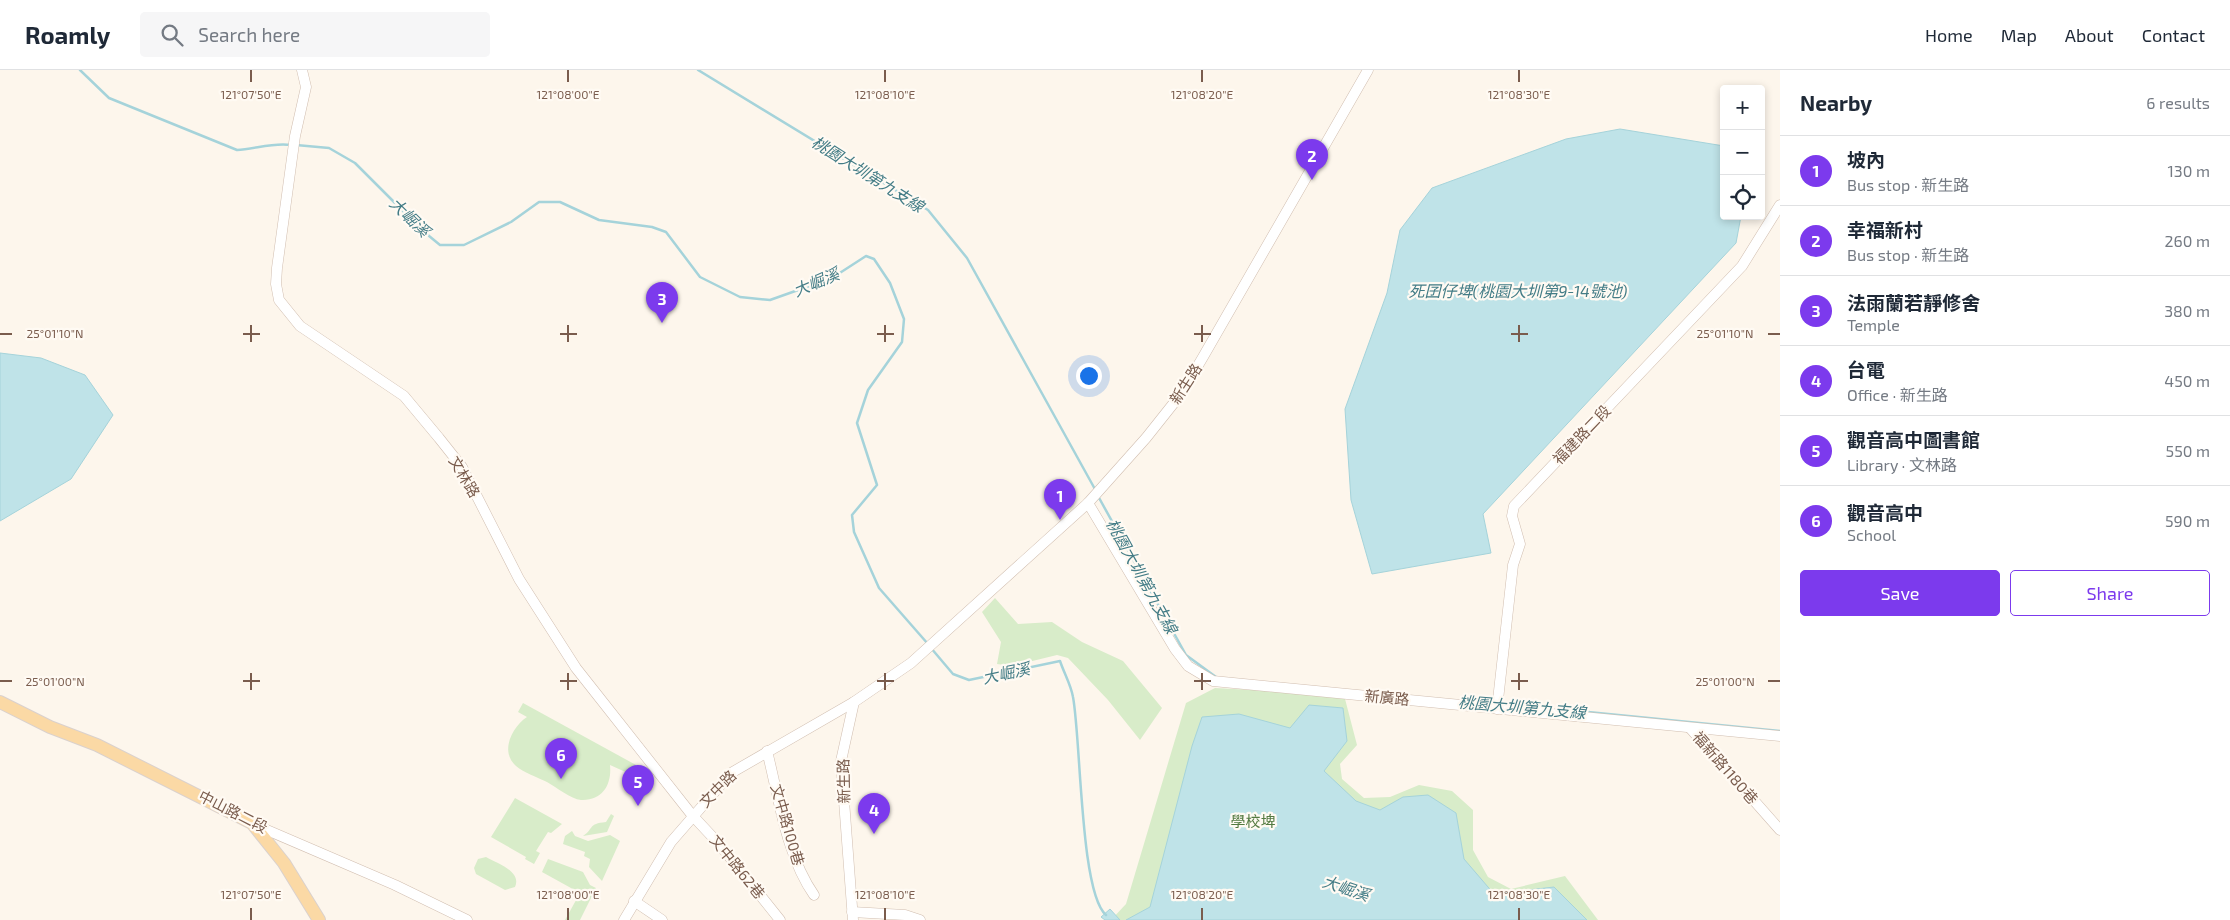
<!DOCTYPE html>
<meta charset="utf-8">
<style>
:root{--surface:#fff;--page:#f6f6f7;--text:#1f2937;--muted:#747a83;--line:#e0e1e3;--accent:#7c3aed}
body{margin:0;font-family:"Exo 2","Noto Sans TC",sans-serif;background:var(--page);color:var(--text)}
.controls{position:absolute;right:15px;top:15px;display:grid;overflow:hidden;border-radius:5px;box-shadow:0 2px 8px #0003}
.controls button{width:45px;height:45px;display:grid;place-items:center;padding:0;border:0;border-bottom:1px solid var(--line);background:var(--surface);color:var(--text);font:25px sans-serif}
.you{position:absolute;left:1088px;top:305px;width:18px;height:18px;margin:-12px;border:4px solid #fff;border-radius:50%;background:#1a73e8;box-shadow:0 0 0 8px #1a73e833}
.badge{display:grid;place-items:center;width:32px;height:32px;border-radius:50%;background:var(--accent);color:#fff;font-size:16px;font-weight:700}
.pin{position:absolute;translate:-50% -41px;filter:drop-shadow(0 1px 2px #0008)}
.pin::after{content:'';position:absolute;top:26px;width:18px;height:15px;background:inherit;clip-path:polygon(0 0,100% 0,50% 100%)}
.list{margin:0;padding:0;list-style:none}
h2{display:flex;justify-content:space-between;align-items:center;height:65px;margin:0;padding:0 20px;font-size:21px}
h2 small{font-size:16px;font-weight:400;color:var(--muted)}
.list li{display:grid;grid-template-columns:32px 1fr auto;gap:15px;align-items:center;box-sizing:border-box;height:70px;padding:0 20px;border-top:1px solid var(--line)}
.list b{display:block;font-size:19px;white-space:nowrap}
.list p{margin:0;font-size:16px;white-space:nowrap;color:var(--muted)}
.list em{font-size:16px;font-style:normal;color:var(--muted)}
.actions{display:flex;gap:10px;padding:15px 20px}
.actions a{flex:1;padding:11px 0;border:1px solid var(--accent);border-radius:5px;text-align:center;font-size:18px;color:var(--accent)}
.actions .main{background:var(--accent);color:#fff}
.icon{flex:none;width:28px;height:28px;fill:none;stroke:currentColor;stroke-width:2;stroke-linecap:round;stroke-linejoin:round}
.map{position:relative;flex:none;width:1780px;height:850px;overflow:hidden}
header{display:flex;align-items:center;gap:30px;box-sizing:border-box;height:70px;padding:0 25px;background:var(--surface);border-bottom:1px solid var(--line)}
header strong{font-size:24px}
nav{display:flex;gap:28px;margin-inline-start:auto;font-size:18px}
.search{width:350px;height:45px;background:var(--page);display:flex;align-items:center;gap:12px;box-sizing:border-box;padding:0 18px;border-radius:5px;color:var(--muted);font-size:19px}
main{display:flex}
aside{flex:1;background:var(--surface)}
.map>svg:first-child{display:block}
</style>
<header>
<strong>Roamly</strong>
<div class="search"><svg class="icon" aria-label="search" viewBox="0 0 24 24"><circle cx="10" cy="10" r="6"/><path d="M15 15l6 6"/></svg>Search here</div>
<nav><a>Home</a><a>Map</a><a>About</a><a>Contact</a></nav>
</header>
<main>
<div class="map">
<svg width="1780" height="850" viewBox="0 0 1780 850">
<rect width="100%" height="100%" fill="#fdf6ec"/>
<g fill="#d8ecc9">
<polygon points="995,528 1018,554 1052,552 1082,572 1123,591 1162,638 1140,670 1108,630 1068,588 1057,585 1012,596 997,594 1001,572 982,542"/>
<polygon points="1215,618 1344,625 1357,675 1340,694 1342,709 1364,728 1390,727 1419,715 1452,721 1473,740 1473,780 1488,807 1511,819 1565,806 1598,850 1111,850 1126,834 1186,633"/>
<path d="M523,633L636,695L630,704L610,695C612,714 603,731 581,730C571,729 556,717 547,712C537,707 524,703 516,696C499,681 513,656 527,647L518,642Z"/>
<polygon points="515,728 562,754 551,763 548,762 536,781 540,783 534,794 525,789 526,787 491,767"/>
<path d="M611,744L614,746L607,762L583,766C595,758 587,754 606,752Z"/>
<polygon points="572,761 575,766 588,771 610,765 620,771 602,811 589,797 590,789 584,786 585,782 563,774 565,766"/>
<path d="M486,787C498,794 522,801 515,817L505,820L476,804L474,798L478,789Z"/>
<polygon points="548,789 583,802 590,815 596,818 580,850 565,850 580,823 542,802"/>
</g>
<g fill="#bfe3e8" stroke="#a5d3da">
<polygon points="1620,59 1724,76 1724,146 1741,146 1736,173 1483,444 1491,483 1372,504 1351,430 1345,339 1387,223 1400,160 1432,118 1566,69"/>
<polygon points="0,283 41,288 85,305 113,345 71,409 0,451"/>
<polygon points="1309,635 1343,638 1347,671 1324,701 1356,731 1380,740 1403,727 1428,725 1456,743 1464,789 1494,824 1554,817 1587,850 1126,850 1150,837 1192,676 1202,647 1239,644 1290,658"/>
<polygon points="1110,839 1120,850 1105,850 1101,847"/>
</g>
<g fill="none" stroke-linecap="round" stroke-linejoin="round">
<g stroke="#a5d3da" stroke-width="2.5">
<path d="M80,0L109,28L237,80C255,79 274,72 291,75"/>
<polyline points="698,0 928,140 967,188 1096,421"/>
<polyline points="296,75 329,78 355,93 423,161 440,175 464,175 511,152 539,132 560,132 599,150 652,157 666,162 700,207 740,227 770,230 832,208 866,186 874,189 890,213 904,249 902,272 868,320 857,353 877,415 852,445 854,462 879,518 928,574"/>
<polyline points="1098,426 1186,585 1216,607"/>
<path d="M931,578L953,604L969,610L1060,591C1064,603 1071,615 1073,627C1081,669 1080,823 1106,845"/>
<polyline points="1568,640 1780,661"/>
</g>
<defs>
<g id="minor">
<polyline points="302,0 306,17 295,66 277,198 276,214 279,230 300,256 404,326 439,368 462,397 519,509 576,598 692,745 720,775 780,850"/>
<polyline points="1088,433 1175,579 1188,596 1213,611 1780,666"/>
<polyline points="1497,639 1513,495 1520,474 1512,446 1514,436 1742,196 1780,135"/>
<polyline points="1690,658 1780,760"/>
<path d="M767,681C779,728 786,785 814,825"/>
<polyline points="253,754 395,815 467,850"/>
<polyline points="634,831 662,850"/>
<polyline points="852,842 905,845 920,850"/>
<polyline points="624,850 671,772 731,703 854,632 911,593 1088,433 1146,368 1181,324 1203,287 1368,0"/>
<polyline points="853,850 841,691 854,632"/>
</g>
<polyline id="major" points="0,632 50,657 97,675 252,753 284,793 319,850"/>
</defs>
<use href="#minor" stroke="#d1beb0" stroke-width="11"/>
<use href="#major" stroke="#dad1cd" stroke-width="14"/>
<use href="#minor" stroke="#fff" stroke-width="10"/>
<use href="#major" stroke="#fbd9a5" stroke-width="12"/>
</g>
<path fill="none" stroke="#7a5c4d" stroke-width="2" d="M251,0V12M568,0V12M885,0V12M1202,0V12M1519,0V12M251,255V272M568,255V272M885,255V272M1202,255V272M1519,255V272M0,264H12M243,264H260M560,264H577M877,264H894M1194,264H1211M1511,264H1528M1768,264H1780M251,603V620M568,603V620M885,603V620M1202,603V620M1519,603V620M0,611H12M243,611H260M560,611H577M877,611H894M1194,611H1211M1511,611H1528M1768,611H1780M251,838V850M568,838V850M885,838V850M1202,838V850M1519,838V850"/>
<g text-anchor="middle" stroke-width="4.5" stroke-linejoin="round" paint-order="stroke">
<g font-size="15" fill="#7a5c4d" stroke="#fffaf3">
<text transform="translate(1186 314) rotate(-57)" y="5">新生路</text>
<text transform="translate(1582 365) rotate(-46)" y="5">福建路二段</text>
<text transform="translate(464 407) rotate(59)" y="5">文林路</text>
<text transform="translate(1387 628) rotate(5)" y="5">新廣路</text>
<text transform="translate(1725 698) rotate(49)" y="5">福新路1180巷</text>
<text transform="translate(844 711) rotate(-91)" y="5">新生路</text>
<text transform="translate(718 719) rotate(-45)" y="5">文中路</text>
<text transform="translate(233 742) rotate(27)" y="5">中山路二段</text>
<text transform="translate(787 755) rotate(74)" y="5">文中路100巷</text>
<text transform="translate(737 797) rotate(51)" y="5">文中路62巷</text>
</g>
<g font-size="15" fill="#537a41" stroke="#fffaf3">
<text x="1253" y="757">學校埤</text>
</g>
<g font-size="16" font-style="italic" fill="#437c86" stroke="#fffaf3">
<text transform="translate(868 104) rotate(32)" y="6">桃園大圳第九支線</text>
<text transform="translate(410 147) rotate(44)" y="6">大崛溪</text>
<text transform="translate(816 212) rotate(-23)" y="6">大崛溪</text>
<text x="1518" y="227">死囝仔埤(桃園大圳第9-14號池)</text>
<text transform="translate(1142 506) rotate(61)" y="6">桃園大圳第九支線</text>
<text transform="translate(1006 603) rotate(-12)" y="6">大崛溪</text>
<text transform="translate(1522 637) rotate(5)" y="6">桃園大圳第九支線</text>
<text transform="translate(1346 818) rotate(18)" y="6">大崛溪</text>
</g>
</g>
<g font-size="12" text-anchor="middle" fill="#7a5c4d" stroke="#fffaf3" stroke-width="4.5" stroke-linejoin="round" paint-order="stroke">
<text x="251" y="29">121°07'50"E</text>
<text x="568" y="29">121°08'00"E</text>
<text x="885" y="29">121°08'10"E</text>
<text x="1202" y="29">121°08'20"E</text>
<text x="1519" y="29">121°08'30"E</text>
<text x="55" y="268">25°01'10"N</text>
<text x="1725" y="268">25°01'10"N</text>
<text x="55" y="616">25°01'00"N</text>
<text x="1725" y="616">25°01'00"N</text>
<text x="251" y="829">121°07'50"E</text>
<text x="568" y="829">121°08'00"E</text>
<text x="885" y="829">121°08'10"E</text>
<text x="1202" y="829">121°08'20"E</text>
<text x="1519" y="829">121°08'30"E</text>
</g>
</svg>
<div class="controls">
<button>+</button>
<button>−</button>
<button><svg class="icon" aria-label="locate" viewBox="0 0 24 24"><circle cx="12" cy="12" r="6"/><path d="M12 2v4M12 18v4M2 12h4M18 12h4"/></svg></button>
</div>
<div class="you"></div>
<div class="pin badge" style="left:1060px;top:450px">1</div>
<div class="pin badge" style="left:1312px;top:110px">2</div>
<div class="pin badge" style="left:662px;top:253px">3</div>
<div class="pin badge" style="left:874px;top:764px">4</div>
<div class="pin badge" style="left:638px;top:736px">5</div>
<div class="pin badge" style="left:561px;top:709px">6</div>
</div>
<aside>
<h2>Nearby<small>6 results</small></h2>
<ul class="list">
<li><span class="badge">1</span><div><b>坡內</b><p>Bus stop · 新生路</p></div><em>130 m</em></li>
<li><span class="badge">2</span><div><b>幸福新村</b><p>Bus stop · 新生路</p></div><em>260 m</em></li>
<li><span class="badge">3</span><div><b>法雨蘭若靜修舍</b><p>Temple</p></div><em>380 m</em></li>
<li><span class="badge">4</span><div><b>台電</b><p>Office · 新生路</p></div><em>450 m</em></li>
<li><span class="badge">5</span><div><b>觀音高中圖書館</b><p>Library · 文林路</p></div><em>550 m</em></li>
<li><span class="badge">6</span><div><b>觀音高中</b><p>School</p></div><em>590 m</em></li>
</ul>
<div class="actions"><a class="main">Save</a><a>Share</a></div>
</aside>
</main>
